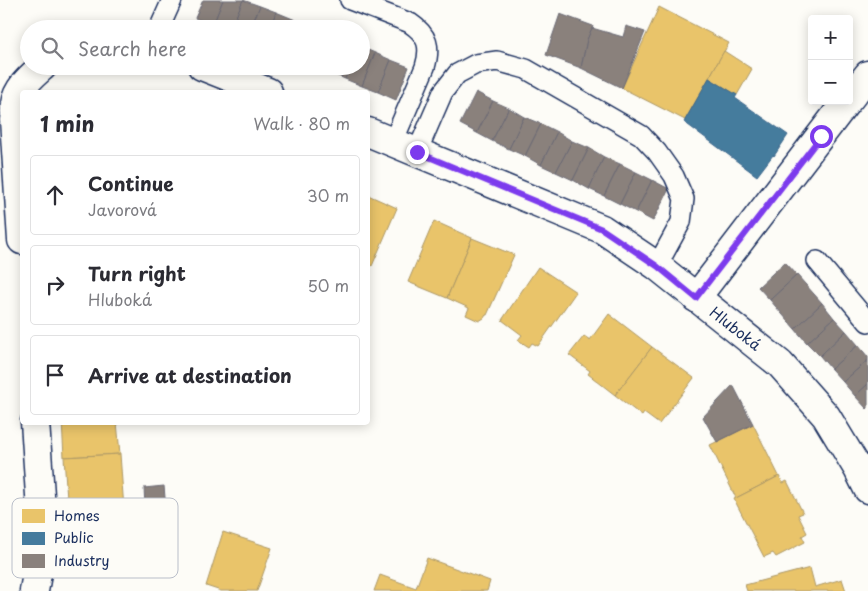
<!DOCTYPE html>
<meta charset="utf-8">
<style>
:root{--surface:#fff;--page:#f7f7f7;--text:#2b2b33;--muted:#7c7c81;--line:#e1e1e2}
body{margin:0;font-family:"Playpen Sans",sans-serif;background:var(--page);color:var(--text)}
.controls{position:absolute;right:15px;top:15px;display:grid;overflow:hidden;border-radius:5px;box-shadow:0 2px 12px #0003}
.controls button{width:45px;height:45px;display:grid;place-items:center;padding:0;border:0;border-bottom:1px solid var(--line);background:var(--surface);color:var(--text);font:25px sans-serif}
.stop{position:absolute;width:15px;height:15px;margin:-11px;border:4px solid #7c3aed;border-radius:50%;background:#fff}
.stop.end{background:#7c3aed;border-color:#fff;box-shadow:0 1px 5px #0008}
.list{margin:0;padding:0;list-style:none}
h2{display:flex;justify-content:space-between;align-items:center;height:65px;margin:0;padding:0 20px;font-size:21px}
h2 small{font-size:16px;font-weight:400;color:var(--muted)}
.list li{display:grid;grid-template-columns:32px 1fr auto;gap:15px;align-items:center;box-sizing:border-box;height:80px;margin:0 10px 10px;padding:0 10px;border:1px solid var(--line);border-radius:5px}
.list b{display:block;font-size:19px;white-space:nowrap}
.list p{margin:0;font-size:16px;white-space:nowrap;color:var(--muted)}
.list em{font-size:16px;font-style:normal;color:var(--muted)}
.icon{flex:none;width:28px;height:28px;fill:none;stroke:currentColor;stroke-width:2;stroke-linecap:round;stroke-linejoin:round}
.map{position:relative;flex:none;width:868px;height:591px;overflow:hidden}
.search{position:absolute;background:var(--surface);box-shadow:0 2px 12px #0003;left:20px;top:20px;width:350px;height:55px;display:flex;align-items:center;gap:12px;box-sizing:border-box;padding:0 18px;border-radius:28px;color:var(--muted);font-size:19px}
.panel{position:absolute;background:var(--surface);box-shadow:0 2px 12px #0003;left:20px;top:90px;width:350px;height:335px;border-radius:5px}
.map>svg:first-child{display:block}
</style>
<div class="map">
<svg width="868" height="591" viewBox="0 0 868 591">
<rect width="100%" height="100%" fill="#fdfcf7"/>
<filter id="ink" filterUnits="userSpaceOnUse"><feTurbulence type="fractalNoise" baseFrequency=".02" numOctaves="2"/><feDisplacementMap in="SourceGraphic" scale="10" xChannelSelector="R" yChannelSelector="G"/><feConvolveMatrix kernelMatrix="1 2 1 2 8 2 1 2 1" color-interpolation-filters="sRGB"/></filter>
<g filter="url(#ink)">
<g fill="#e9c46a" stroke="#ab9766">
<polygon points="659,7 729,43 685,120 622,88"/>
<polygon points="724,51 752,69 737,95 709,78"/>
<polygon points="368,195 397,208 372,266 368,264"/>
<polygon points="434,221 472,238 447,298 408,282"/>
<polygon points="472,238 514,255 487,315 486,315 484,318 479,321 466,315 469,308 447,298"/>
<polygon points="538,267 576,292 538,346 532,343 529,347 518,340 522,335 502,320"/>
<polygon points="609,314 652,347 615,395 588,374 590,371 569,355 584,336 590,340"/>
<polygon points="652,347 694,378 659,424 644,413 642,416 615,395"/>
<polygon points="62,422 117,422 120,454 64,457"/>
<polygon points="753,424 779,476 736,498 710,445"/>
<polygon points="120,454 125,523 69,528 64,457"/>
<polygon points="779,476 783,483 787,481 803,513 798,515 807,533 802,536 805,542 776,557 773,553 764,557 734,499"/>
<polygon points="223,532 272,548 257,591 221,591 206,586"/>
<polygon points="427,558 490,581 487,591 374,591 380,575 416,588"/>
<polygon points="810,568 815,587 842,579 846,591 747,591 745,585"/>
</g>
<polygon fill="#457b9d" stroke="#38648a" points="709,78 737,95 735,98 788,135 774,156 773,155 757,176 684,122"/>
<g fill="#8a817c" stroke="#696873">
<polygon points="203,0 223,0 213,25 195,18"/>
<polygon points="223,0 243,0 231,29 222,29 213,25"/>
<polygon points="243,0 260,6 250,29 231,29"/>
<polygon points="260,6 276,12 270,29 250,29"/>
<polygon points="276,12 293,19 289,29 270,29"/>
<polygon points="560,14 593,26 587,40 581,68 546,55"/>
<polygon points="293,19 309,26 308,29 289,29"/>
<polygon points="626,26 645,32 622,88 581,68 587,40 592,28 623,37"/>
<polygon points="361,47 375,53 362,86 345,79 350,66 361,66"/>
<polygon points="375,53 391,60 378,92 362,86"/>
<polygon points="391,60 409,67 396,100 378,92"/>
<polygon points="331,66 350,66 345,79 329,72"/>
<polygon points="476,92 493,101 477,133 460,124"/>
<polygon points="493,101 509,108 492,141 477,133"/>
<polygon points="509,108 524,117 509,149 492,141"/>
<polygon points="524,117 541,124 525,156 509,149"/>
<polygon points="541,124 557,132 541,165 525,156"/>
<polygon points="557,132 572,141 556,172 541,165"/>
<polygon points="572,141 589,148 573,180 556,172"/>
<polygon points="589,148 604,157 589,189 573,180"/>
<polygon points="604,157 620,164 604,196 589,189"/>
<polygon points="620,164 636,172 620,204 604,196"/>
<polygon points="636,172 652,180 636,212 620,204"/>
<polygon points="652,180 669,189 653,221 636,212"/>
<polygon points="785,262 797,275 770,300 758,287"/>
<polygon points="797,275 822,303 795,329 770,300"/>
<polygon points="822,303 834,318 807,343 795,329"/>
<polygon points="834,318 846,331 820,356 807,343"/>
<polygon points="846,331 858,345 831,369 820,356"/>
<polygon points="858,345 868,357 868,360 843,382 831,369"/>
<polygon points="868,360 868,384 855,396 843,382"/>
<polygon points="868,384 868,408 867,409 855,396"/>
<polygon points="733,385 753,424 717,442 703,417"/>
<polygon points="164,486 167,521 143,522 143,506 145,506 144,488"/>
</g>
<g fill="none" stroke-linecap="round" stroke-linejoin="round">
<defs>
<g id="lane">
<path d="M350,0L410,23C428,35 431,47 425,67L393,142"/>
<polyline points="159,29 172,0"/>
<polyline points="417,152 443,92 457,74 476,64 497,61 526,69 641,135 657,152 674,176 684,199 681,222 657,266"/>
<polyline points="817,261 868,322"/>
</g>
<g id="street">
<polyline points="202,66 268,92"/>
<polyline points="849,99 868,75"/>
<polyline points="368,132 602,229 657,266 780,364 826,416 858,469 868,489"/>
<path d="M22,240L14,120C15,115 14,109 15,104C17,88 32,76 43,66"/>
<polyline points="696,298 847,101"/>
<polyline points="34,591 43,539 35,422"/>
</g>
</defs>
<use href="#lane" stroke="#1b2f5e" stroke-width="22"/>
<use href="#street" stroke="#1b2f5e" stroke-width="31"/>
<use href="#lane" stroke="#fdfcf7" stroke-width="19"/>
<use href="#street" stroke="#fdfcf7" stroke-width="28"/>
</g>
</g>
<g fill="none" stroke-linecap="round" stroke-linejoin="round" filter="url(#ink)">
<polyline stroke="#7c3aed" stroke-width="6" points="417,152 602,229 657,266 696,298 821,136"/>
</g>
<g text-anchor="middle" stroke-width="5" stroke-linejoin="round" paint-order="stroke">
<g font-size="15" fill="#1b2f5e" stroke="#fdfcf7">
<text transform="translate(735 329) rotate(38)" y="5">Hluboká</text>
</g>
</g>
<rect x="12" y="498" width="166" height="80" rx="8" fill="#fdfcf7" stroke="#b9bec9" stroke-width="1"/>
<rect x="22" y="509" width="23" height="14" fill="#e9c46a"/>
<rect x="22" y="532" width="23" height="13" fill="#457b9d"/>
<rect x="22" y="554" width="23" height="14" fill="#8a817c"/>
<g font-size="14" fill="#1b2f5e">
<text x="54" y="521">Homes</text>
<text x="54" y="543">Public</text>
<text x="54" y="566">Industry</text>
</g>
</svg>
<div class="controls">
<button>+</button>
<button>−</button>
</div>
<div class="stop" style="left:821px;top:136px"></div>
<div class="stop end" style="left:417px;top:152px"></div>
<div class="search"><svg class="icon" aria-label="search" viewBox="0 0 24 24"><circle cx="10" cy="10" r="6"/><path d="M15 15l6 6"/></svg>Search here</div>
<section class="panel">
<h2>1 min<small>Walk · 80 m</small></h2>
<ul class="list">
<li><svg class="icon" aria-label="ahead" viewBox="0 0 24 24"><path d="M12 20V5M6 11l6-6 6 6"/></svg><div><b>Continue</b><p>Javorová</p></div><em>30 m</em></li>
<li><svg class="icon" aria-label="right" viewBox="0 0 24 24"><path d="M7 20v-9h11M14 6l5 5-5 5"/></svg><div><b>Turn right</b><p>Hluboká</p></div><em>50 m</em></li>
<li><svg class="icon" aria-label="arrive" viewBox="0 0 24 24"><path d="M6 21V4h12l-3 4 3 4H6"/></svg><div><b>Arrive at destination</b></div></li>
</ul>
</section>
</div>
